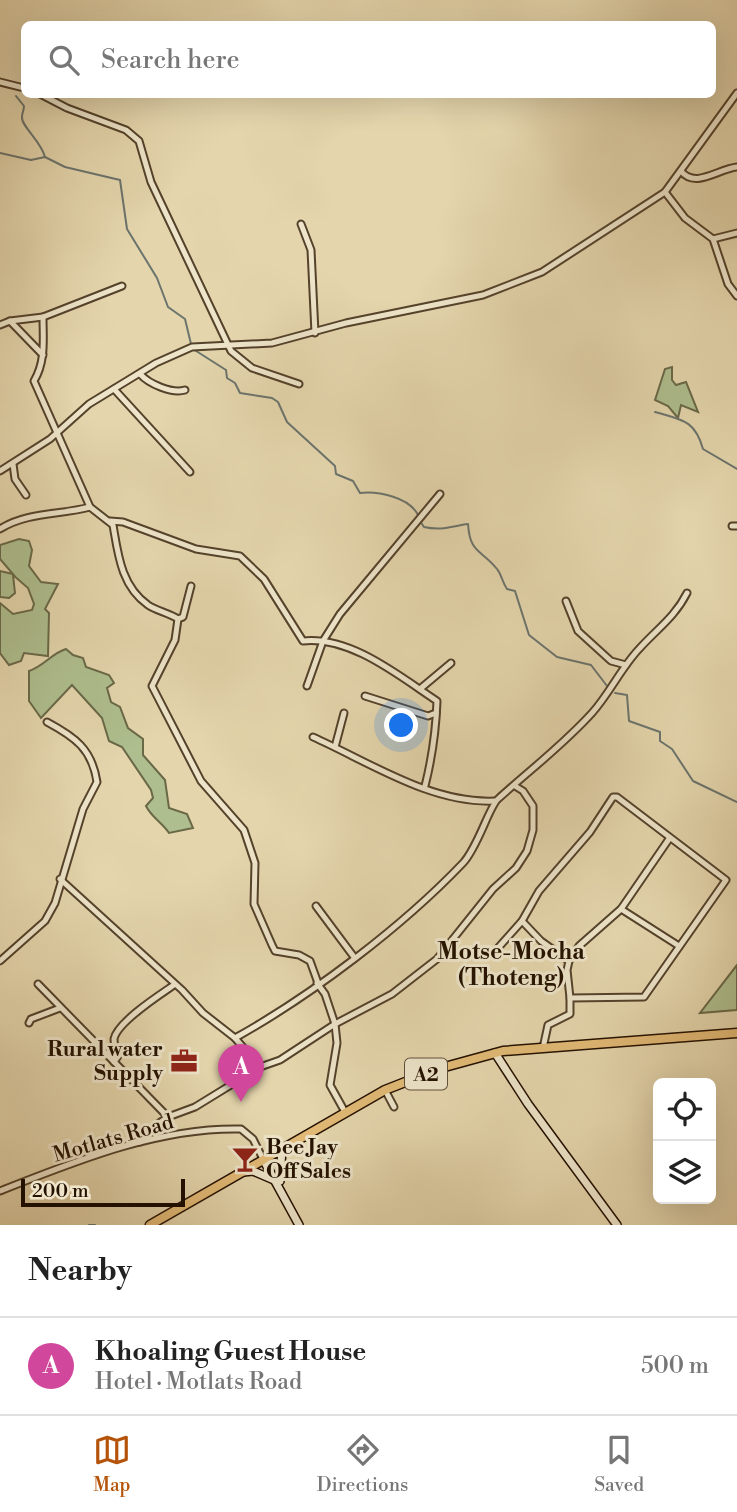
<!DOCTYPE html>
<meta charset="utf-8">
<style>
:root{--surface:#fff;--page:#f2f2f2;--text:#222;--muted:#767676;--line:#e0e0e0;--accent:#b45309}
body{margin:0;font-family:"Libre Bodoni",serif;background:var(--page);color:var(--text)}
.controls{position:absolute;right:21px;bottom:21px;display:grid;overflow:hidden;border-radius:10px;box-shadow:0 7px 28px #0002}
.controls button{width:63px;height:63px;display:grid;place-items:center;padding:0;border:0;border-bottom:2px solid var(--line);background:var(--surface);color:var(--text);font:35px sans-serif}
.scale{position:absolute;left:21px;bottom:18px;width:164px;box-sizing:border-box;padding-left:7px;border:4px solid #241100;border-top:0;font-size:19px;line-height:24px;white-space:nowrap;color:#241100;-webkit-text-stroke:5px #ede4c9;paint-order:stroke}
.you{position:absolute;left:402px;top:726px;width:24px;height:24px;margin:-18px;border:5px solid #fff;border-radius:50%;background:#1a73e8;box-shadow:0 0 0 10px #1a73e833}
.badge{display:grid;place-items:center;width:46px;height:46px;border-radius:50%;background:var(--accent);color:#fff;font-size:23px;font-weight:700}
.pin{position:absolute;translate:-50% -58px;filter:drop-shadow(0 2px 4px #0008)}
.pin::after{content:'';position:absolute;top:37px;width:24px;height:21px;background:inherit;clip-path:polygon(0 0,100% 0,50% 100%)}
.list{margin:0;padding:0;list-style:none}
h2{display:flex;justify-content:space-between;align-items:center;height:91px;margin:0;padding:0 28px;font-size:30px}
h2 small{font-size:23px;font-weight:400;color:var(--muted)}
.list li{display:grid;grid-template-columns:46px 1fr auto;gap:21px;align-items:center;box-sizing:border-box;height:98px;padding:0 28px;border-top:2px solid var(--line)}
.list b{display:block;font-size:26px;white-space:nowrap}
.list p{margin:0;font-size:23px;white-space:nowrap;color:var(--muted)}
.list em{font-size:23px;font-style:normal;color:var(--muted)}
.icon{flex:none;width:38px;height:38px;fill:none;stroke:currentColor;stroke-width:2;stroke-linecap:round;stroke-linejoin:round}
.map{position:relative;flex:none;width:737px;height:1225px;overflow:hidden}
.search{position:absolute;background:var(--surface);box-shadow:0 7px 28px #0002;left:21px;right:21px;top:21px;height:77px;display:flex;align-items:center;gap:18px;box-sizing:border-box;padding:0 24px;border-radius:10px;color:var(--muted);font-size:26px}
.sheet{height:189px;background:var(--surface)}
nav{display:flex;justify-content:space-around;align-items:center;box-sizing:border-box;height:98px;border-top:2px solid var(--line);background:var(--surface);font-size:19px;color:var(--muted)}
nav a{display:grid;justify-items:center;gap:4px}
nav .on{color:var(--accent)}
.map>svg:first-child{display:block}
</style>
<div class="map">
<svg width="737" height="1225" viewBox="0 0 737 1225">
<rect width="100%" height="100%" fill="#e4d5ac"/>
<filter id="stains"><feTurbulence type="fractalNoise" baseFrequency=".00286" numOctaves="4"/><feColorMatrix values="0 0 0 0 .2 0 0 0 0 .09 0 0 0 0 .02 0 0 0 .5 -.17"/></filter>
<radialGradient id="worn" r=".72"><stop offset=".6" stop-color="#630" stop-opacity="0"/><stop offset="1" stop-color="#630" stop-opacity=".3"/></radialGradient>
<g fill="#aebe8e" stroke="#696847" stroke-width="2">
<polygon points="672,367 672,380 676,385 686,382 698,412 681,405 678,418 668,406 655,400 665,369"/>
<polygon points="19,539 29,541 32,550 29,566 41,582 58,584 45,609 49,613 48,656 24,653 21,661 9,665 0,653 0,603 13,614 32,610 34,604 28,588 13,575 15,593 9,598 0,597 0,571 13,574 0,559 0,545"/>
<path d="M66,649L73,655L83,658L86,667L109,675L114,683L107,688L111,702L120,707L128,728L143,739V755L165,780L169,808L187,814L193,828L169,833C162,822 152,818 146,806L153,798L151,790L122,747L109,741L102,718L72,685L41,718L29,701V671C44,666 52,653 66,649Z"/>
<polygon points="737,965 737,1010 700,1013"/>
</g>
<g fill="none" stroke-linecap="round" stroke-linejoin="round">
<g stroke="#6b746d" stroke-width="2">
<path d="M16,96L24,106C24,110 22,113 22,117C21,126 41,141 45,157"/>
<polyline points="0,153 31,160 45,157 65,167 120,180 127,229 157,278 168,307 185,319 191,344"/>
<path d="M193,349L226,370L227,378L235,383L240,393L272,398L278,402L287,422L335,466L336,474L353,481L360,493C378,491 409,497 418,515"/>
<path d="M655,412C682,420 695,420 703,449L737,469"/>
<path d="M420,521L424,527C442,531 452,526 468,524C470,554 481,549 497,569C502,575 502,582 507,589L515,591L529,635L557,657L591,665L607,686"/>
<polyline points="615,693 627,695 629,721 660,732 660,741 672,749 693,781 737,802"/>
<polyline points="89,1225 95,1225"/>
</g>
<defs>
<g id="street">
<polyline points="0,82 24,88"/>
<polyline points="40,94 67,108 126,130 139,141 151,182 231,351 252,368 299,384"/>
<path d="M681,171C695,189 718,169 737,167"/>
<polyline points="665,192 685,218 713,239 728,284 737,296"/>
<polyline points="301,224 311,250 315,333"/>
<polyline points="713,239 737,233"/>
<path d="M43,317C43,339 46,361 34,381L90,507L113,525C118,554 121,586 148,605C157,611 169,613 178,619"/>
<polyline points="10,321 43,317 122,286"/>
<polyline points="0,325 10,321 43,355"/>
<path d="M140,374C149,384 172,394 185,390"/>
<polyline points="114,389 190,472"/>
<polyline points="13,464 15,479 26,495"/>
<polyline points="0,471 50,439 89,404 156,363 192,347 272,343 346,323 483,295 542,272 665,192 737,93"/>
<path d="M110,521L123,522L196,549L240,556L264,579L303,641C351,636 399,676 437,701C436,730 432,758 425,786"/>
<polyline points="732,526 737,526"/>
<path d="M0,529C27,512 60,515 90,507"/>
<polyline points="191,586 183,617 178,619 175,640 152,686 201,781 244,830 255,863 254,904 272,945 275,951 299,955 310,961 318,983"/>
<polyline points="566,601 578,631 611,661 626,665"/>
<polyline points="307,686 323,641 340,614 440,494"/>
<polyline points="420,689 451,663"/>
<polyline points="365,696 428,716 436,713"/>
<path d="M313,737C369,762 431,804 495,801"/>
<polyline points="335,747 344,713"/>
<polyline points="60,879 182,990 203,1013 235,1038 260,1067"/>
<polyline points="316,906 354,957"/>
<polyline points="621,909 679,946"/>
<polyline points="522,921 541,941 569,961"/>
<polyline points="498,948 522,921 539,891 590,832 613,797 617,797 726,880 644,997 570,998 570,1014 548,1025 543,1048"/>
<path d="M0,961L45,921L55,903L83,809L97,782C92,749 75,737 47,722"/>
<polyline points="317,983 325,994 335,1024 337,1043 330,1085 345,1112"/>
<polyline points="38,984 168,1117"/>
<polyline points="570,998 567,970 569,961 579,946 621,909 669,839"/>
<polyline points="29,1023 31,1019 60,1008"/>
<path d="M235,1038C312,995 402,927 463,863C478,847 489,807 498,799C531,769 562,746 592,713C610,693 621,668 639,649C657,629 675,617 687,593"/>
<path d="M114,1062L118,1056C116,1051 114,1044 114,1039C117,1022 161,994 174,985"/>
<polyline points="385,1090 394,1107"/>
<polyline points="140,1142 140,1136 168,1117 195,1107 260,1067 280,1060 335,1024 392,994 437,959 493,889 516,868 527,851 533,830 533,806 523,791 515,786"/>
<path d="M0,1191C76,1161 158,1127 241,1129L253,1139L263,1159"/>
</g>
<g id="secondary">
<polyline points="495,1053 528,1104 617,1225"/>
<polyline points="263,1159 299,1225"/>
<polyline points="243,1172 253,1171 274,1180"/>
<polyline points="280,1181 282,1148"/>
</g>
<polyline id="primary" points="150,1225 385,1090 441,1068 503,1051 737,1033"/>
</defs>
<use href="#street" stroke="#54422b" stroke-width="9"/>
<use href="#secondary" stroke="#241100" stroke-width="10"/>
<use href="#primary" stroke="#241100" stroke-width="11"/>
<use href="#street" stroke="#ede4c9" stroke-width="5"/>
<use href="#secondary" stroke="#ede4c9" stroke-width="7"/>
<use href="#primary" stroke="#e2ba76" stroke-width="8"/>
</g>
<defs>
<symbol id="office-bare" viewBox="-9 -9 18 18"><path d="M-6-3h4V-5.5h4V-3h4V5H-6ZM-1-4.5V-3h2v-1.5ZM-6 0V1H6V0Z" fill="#8f2418" stroke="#ede4c9" stroke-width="2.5" paint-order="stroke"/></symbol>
<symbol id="bar-bare" viewBox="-9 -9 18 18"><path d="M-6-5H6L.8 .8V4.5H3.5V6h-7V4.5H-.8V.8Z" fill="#8f2418" stroke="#ede4c9" stroke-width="2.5" paint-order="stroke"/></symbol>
</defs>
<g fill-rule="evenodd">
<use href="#office-bare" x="165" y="1042" width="38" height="38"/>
<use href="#bar-bare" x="226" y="1140" width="38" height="38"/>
</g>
<g text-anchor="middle" stroke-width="6" stroke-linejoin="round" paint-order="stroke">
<rect fill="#ede4c9" stroke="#60503c" stroke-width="2" x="405" y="1058.5" width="42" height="31" rx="5"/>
<g font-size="19" font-weight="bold" fill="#241100">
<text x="426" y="1081">A2</text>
</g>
<g font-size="21" font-weight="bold" fill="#241100" stroke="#ede4c9" text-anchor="end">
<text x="163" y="1056">Rural water<tspan x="163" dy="24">Supply</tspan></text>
<text x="266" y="1154" text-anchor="start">Bee Jay<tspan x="266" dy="24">Off Sales</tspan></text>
</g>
<g font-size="21" fill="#241100" stroke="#ede4c9">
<text transform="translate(113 1138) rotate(-16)" y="7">Motlats Road</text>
</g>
<g font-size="23" font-weight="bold" fill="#241100" stroke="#ede4c9">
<text x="511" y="959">Motse-Mocha<tspan x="511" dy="26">(Thoteng)</tspan></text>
</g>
</g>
<rect width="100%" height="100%" filter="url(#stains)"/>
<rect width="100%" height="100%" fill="url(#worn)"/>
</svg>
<div class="controls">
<button><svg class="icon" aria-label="locate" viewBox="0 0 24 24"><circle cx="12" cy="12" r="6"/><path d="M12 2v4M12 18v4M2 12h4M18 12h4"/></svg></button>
<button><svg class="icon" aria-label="layers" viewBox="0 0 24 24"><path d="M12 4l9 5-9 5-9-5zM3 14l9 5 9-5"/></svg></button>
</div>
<div class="scale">200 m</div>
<div class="you"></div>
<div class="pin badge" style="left:241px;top:1102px;background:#d1479c">A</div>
<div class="search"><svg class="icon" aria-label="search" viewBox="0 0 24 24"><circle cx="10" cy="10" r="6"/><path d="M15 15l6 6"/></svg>Search here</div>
</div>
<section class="sheet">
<h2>Nearby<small></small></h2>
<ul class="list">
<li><span class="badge" style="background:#d1479c">A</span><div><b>Khoaling Guest House</b><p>Hotel · Motlats Road</p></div><em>500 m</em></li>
</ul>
</section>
<nav>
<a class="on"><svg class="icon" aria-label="map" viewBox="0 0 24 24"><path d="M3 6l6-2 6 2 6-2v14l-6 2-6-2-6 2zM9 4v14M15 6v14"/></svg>Map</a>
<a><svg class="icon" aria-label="directions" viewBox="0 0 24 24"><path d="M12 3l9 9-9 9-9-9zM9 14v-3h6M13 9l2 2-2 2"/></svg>Directions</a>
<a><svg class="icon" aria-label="saved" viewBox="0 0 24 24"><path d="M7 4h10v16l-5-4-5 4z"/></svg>Saved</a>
</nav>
